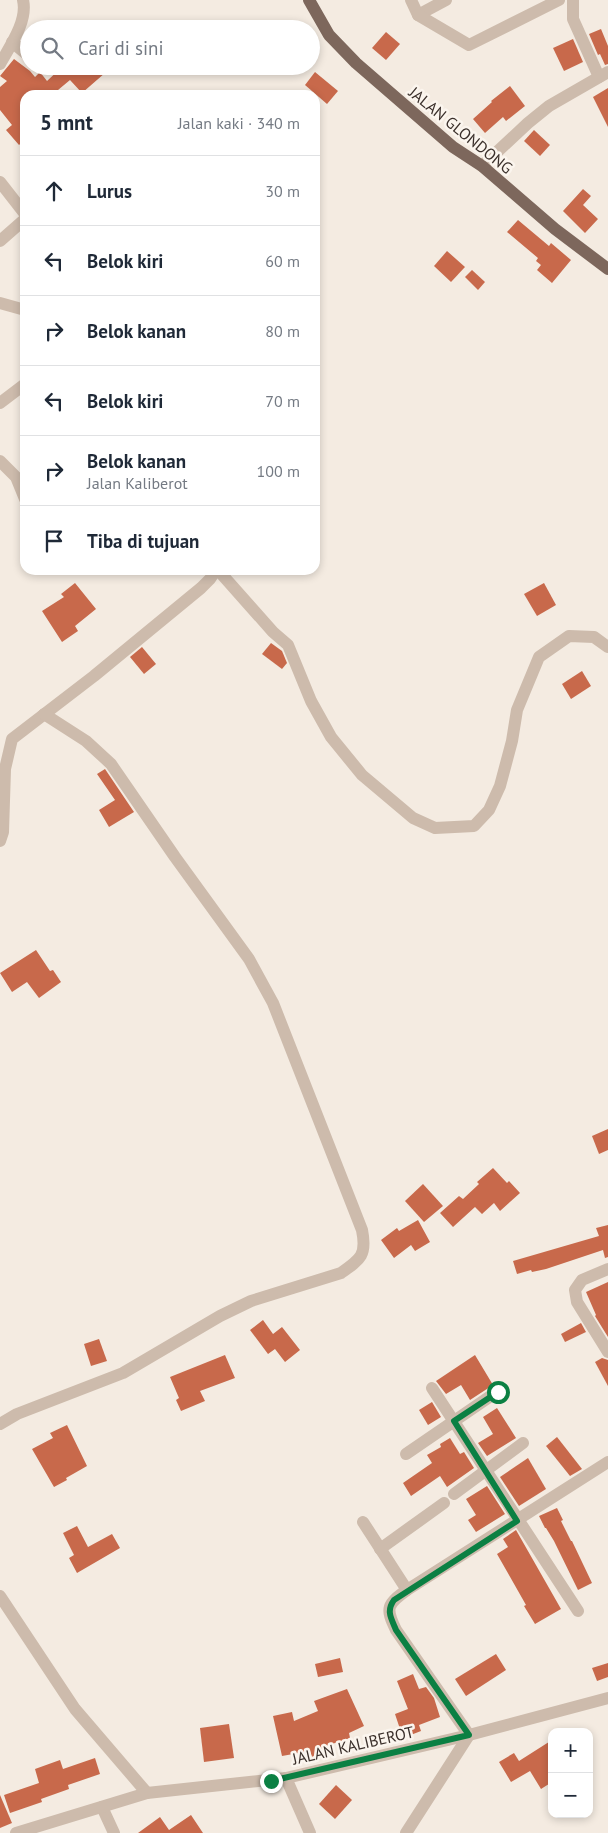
<!DOCTYPE html>
<html lang="id">
<meta charset="utf-8">
<style>
:root{--surface:#fff;--page:#f2f2f3;--text:#1f2937;--muted:#747a83;--line:#e0e1e3}
body{margin:0;font-family:"PT Sans",sans-serif;background:var(--page);color:var(--text)}
.controls{position:absolute;right:15px;bottom:15px;display:grid;overflow:hidden;border-radius:10px;box-shadow:0 2px 8px #0003}
.controls button{width:45px;height:45px;display:grid;place-items:center;padding:0;border:0;border-bottom:1px solid var(--line);background:var(--surface);color:var(--text);font:25px sans-serif}
.stop{position:absolute;width:15px;height:15px;margin:-11px;border:4px solid #0b8043;border-radius:50%;background:#fff}
.stop.end{background:#0b8043;border-color:#fff;box-shadow:0 1px 5px #0008}
.list{margin:0;padding:0;list-style:none}
h2{display:flex;justify-content:space-between;align-items:center;height:65px;margin:0;padding:0 20px;font-size:21px}
h2 small{font-size:16px;font-weight:400;color:var(--muted)}
.list li{display:grid;grid-template-columns:32px 1fr auto;gap:15px;align-items:center;box-sizing:border-box;height:70px;padding:0 20px;border-top:1px solid var(--line)}
.list b{display:block;font-size:19px;white-space:nowrap}
.list p{margin:0;font-size:16px;white-space:nowrap;color:var(--muted)}
.list em{font-size:16px;font-style:normal;color:var(--muted)}
.icon{flex:none;width:28px;height:28px;fill:none;stroke:currentColor;stroke-width:2;stroke-linecap:round;stroke-linejoin:round}
.map{position:relative;flex:none;width:608px;height:1833px;overflow:hidden}
.search{position:absolute;background:var(--surface);box-shadow:0 2px 8px #0003;left:20px;top:20px;width:300px;height:55px;display:flex;align-items:center;gap:12px;box-sizing:border-box;padding:0 18px;border-radius:28px;color:var(--muted);font-size:19px}
.panel{position:absolute;background:var(--surface);box-shadow:0 2px 8px #0003;left:20px;top:90px;width:300px;height:485px;border-radius:15px}
.map>svg:first-child{display:block}
</style>
<div class="map">
<svg width="608" height="1833" viewBox="0 0 608 1833">
<rect width="100%" height="100%" fill="#f4ebe1"/>
<g fill="#c8694b">
<polygon points="601,29 608,46 608,64 605,65 600,54 598,55 589,34"/>
<polygon points="386,32 400,44 386,60 372,48"/>
<polygon points="573,39 583,62 564,71 553,48"/>
<polygon points="14,59 30,71 35,77 40,72 47,81 63,66 113,66 82,93 70,80 52,95 25,95 25,139 19,145 6,130 12,125 0,110 0,87 7,81 0,76"/>
<polygon points="315,72 338,91 327,104 305,85"/>
<polygon points="510,86 525,106 506,121 503,117 485,133 473,119 492,102 491,101"/>
<polygon points="608,88 608,127 593,97"/>
<polygon points="534,130 550,145 540,156 524,141"/>
<polygon points="583,189 591,196 583,205 598,219 585,233 563,211"/>
<polygon points="518,220 549,246 551,243 571,260 552,283 537,270 541,265 536,261 538,258 507,232"/>
<polygon points="447,251 465,267 451,282 434,266"/>
<polygon points="472,270 485,282 478,290 465,277"/>
<polygon points="75,583 96,609 75,626 78,631 62,642 42,611 64,597 61,594"/>
<polygon points="544,583 556,605 537,616 524,594"/>
<polygon points="271,643 282,651 287,663 282,669 262,654"/>
<polygon points="142,647 156,664 144,674 130,657"/>
<polygon points="582,671 591,686 571,699 562,684"/>
<polygon points="105,769 134,812 109,827 99,810 115,800 97,774"/>
<polygon points="36,950 50,971 53,970 61,982 39,998 27,982 12,992 0,973"/>
<polygon points="608,1129 608,1150 599,1154 592,1136"/>
<polygon points="493,1168 507,1183 509,1181 520,1193 500,1211 494,1203 482,1214 475,1207 453,1227 440,1213 459,1196 463,1199 479,1184 477,1182"/>
<polygon points="423,1184 443,1206 424,1222 405,1201"/>
<polygon points="418,1220 430,1242 415,1251 411,1245 394,1258 381,1240 397,1228 399,1231"/>
<polygon points="608,1225 608,1257 605,1258 603,1250 546,1269 532,1272 531,1270 517,1274 513,1261 599,1236 596,1228"/>
<polygon points="608,1282 608,1337 595,1316 596,1315 586,1292"/>
<polygon points="263,1320 273,1334 282,1327 300,1350 285,1362 275,1349 268,1354 250,1330"/>
<polygon points="581,1323 586,1332 565,1342 561,1334"/>
<polygon points="99,1339 107,1361 91,1366 84,1344"/>
<polygon points="225,1355 235,1378 200,1391 205,1401 181,1411 176,1400 179,1398 170,1377"/>
<polygon points="475,1355 493,1385 470,1400 461,1385 446,1394 436,1381"/>
<polygon points="602,1358 608,1360 608,1386 595,1362"/>
<polygon points="432,1402 441,1417 428,1425 419,1410"/>
<polygon points="497,1408 516,1438 487,1456 478,1443 493,1434 483,1417"/>
<polygon points="67,1425 87,1466 66,1478 67,1480 54,1487 32,1449 53,1438 50,1433"/>
<polygon points="557,1437 582,1469 570,1476 546,1446"/>
<polygon points="450,1438 460,1454 464,1452 474,1468 447,1487 440,1476 411,1496 403,1483 432,1463 427,1455 441,1447 440,1444"/>
<polygon points="528,1458 546,1489 519,1506 500,1477"/>
<polygon points="487,1486 505,1514 476,1532 468,1520 476,1515 466,1499"/>
<polygon points="557,1508 563,1520 561,1521 571,1541 572,1541 592,1583 578,1590 554,1541 546,1528 545,1528 539,1516"/>
<polygon points="77,1526 88,1547 112,1534 120,1548 77,1573 69,1558 74,1555 63,1533"/>
<polygon points="516,1530 561,1609 535,1624 524,1606 526,1605 497,1554 508,1547 503,1539"/>
<polygon points="496,1654 506,1670 466,1696 455,1679"/>
<polygon points="340,1658 343,1672 318,1677 315,1664"/>
<polygon points="608,1663 608,1677 597,1681 592,1668"/>
<polygon points="413,1674 419,1689 426,1687 434,1698 440,1717 419,1725 421,1731 403,1738 395,1714 408,1709 397,1681"/>
<polygon points="347,1689 364,1726 349,1733 350,1738 323,1747 325,1752 312,1757 310,1751 282,1756 273,1716 292,1712 294,1721 318,1711 314,1701"/>
<polygon points="229,1724 234,1758 204,1762 200,1728"/>
<polygon points="552,1740 552,1782 541,1789 530,1771 511,1782 499,1762 514,1753 519,1761"/>
<polygon points="95,1758 100,1774 68,1785 69,1789 41,1799 42,1802 10,1813 4,1795 39,1783 35,1769 60,1760 63,1769"/>
<polygon points="336,1785 352,1800 335,1819 319,1804"/>
<polygon points="0,1795 12,1823 0,1828"/>
<polygon points="191,1815 203,1833 138,1833 160,1817 169,1830"/>
</g>
<g fill="none" stroke-linecap="round" stroke-linejoin="round">
<g stroke="#cdbbac" stroke-width="12">
<polyline points="411,0 418,15 446,0"/>
<polyline points="573,0 573,19 599,77"/>
<polyline points="418,15 469,45 559,0"/>
<polyline points="12,42 29,56"/>
<path d="M0,64C10,46 28,21 23,0"/>
<polyline points="482,166 528,123 549,106 608,72"/>
<polyline points="0,182 25,214"/>
<polyline points="0,241 25,219"/>
<polyline points="0,303 25,310"/>
<polyline points="0,403 25,384"/>
<polyline points="0,461 16,477 25,499"/>
<polyline points="218,570 273,632 288,645 311,701 331,737 362,775 413,818 435,828 474,826 489,810 500,786 512,741 517,710 539,657 569,636 594,637 608,647"/>
<polyline points="0,841 3,832 5,769 12,739 94,676 201,588 210,579 216,570"/>
<polyline points="608,1269 582,1280 575,1290 577,1302 608,1352"/>
<polyline points="432,1388 578,1611"/>
<path d="M0,1424L17,1414L123,1373L220,1316L251,1301L341,1273C361,1259 367,1255 362,1230L273,1003L249,959L175,857L111,764L86,741L44,714"/>
<polyline points="406,1454 498,1391"/>
<polyline points="454,1494 523,1443"/>
<polyline points="363,1522 407,1590"/>
<polyline points="380,1549 444,1503"/>
<polyline points="0,1596 75,1709 147,1793"/>
<polyline points="286,1778 310,1833"/>
<polyline points="102,1807 114,1833"/>
<polyline points="16,1833 147,1793 286,1778 469,1735 608,1698"/>
<path d="M406,1833L469,1735L396,1630C385,1608 387,1604 407,1590L608,1462"/>
</g>
<polyline stroke="#7d675c" stroke-width="12" points="309,0 329,35 356,63 453,147 482,166 555,229 608,269"/>
</g>
<g fill="none" stroke-linecap="round" stroke-linejoin="round">
<path stroke="#0b8043" stroke-width="6" d="M271,1781L469,1735L396,1630C391,1618 386,1611 394,1600L517,1521L454,1421L498,1392"/>
</g>
<g text-anchor="middle" stroke-width="5" stroke-linejoin="round" paint-order="stroke">
<g font-size="16" fill="#3b302b" stroke="#fbf5ee">
<text transform="translate(461 130) rotate(39)" y="6">JALAN GLONDONG</text>
<text transform="translate(353 1745) rotate(-13)" y="6">JALAN KALIBEROT</text>
</g>
</g>
</svg>
<div class="controls">
<button>+</button>
<button>−</button>
</div>
<div class="stop" style="left:498px;top:1392px"></div>
<div class="stop end" style="left:271px;top:1781px"></div>
<div class="search"><svg class="icon" aria-label="search" viewBox="0 0 24 24"><circle cx="10" cy="10" r="6"/><path d="M15 15l6 6"/></svg>Cari di sini</div>
<section class="panel">
<h2>5 mnt<small>Jalan kaki · 340 m</small></h2>
<ul class="list">
<li><svg class="icon" aria-label="ahead" viewBox="0 0 24 24"><path d="M12 20V5M6 11l6-6 6 6"/></svg><div><b>Lurus</b></div><em>30 m</em></li>
<li><svg class="icon" aria-label="left" viewBox="0 0 24 24"><path d="M17 20v-9H6M10 6l-5 5 5 5"/></svg><div><b>Belok kiri</b></div><em>60 m</em></li>
<li><svg class="icon" aria-label="right" viewBox="0 0 24 24"><path d="M7 20v-9h11M14 6l5 5-5 5"/></svg><div><b>Belok kanan</b></div><em>80 m</em></li>
<li><svg class="icon" aria-label="left" viewBox="0 0 24 24"><path d="M17 20v-9H6M10 6l-5 5 5 5"/></svg><div><b>Belok kiri</b></div><em>70 m</em></li>
<li><svg class="icon" aria-label="right" viewBox="0 0 24 24"><path d="M7 20v-9h11M14 6l5 5-5 5"/></svg><div><b>Belok kanan</b><p>Jalan Kaliberot</p></div><em>100 m</em></li>
<li><svg class="icon" aria-label="arrive" viewBox="0 0 24 24"><path d="M6 21V4h12l-3 4 3 4H6"/></svg><div><b>Tiba di tujuan</b></div></li>
</ul>
</section>
</div>
